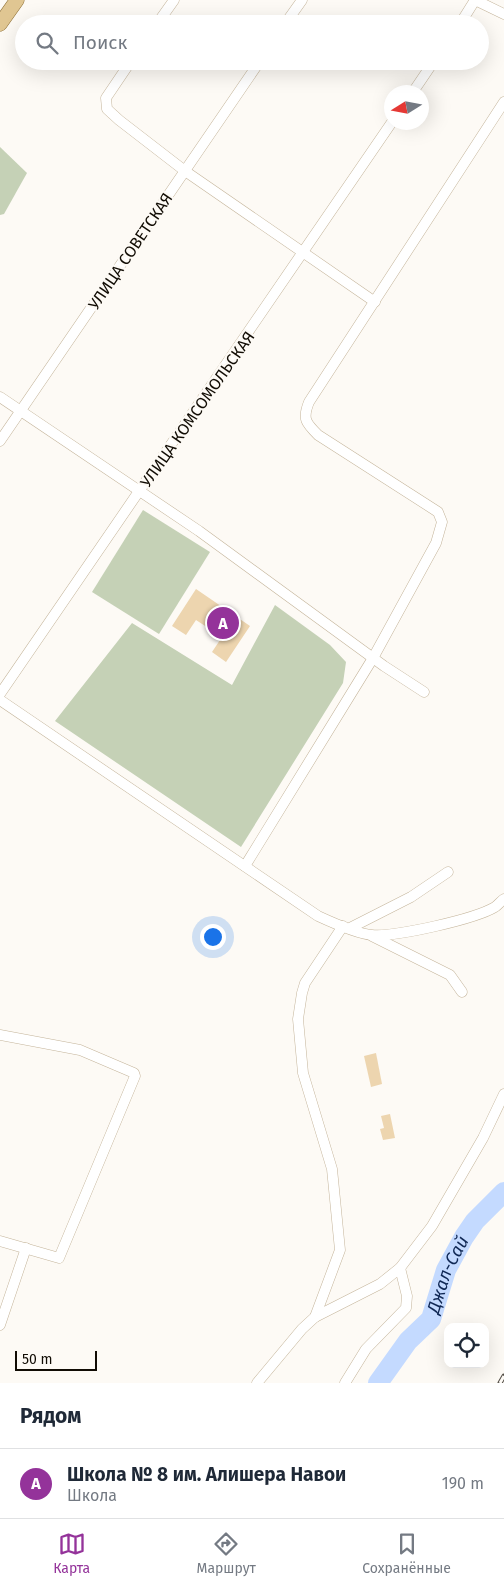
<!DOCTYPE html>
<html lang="ru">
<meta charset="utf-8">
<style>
:root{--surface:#fff;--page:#f6f6f7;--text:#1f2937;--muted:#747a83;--line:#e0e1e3;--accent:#94339a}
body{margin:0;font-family:"Fira Sans",sans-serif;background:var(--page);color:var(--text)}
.controls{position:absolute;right:15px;bottom:15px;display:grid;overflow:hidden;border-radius:10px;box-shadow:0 5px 20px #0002}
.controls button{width:45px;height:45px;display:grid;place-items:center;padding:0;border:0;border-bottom:1px solid var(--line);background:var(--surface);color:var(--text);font:25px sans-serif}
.compass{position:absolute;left:384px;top:85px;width:45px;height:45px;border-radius:50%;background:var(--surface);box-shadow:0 5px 20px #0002;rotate:259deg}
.scale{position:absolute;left:15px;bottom:12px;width:82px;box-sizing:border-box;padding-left:5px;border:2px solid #110c04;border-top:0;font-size:14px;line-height:18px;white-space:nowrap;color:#110c04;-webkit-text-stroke:4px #fdfaf5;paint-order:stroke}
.you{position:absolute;left:212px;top:936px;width:18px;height:18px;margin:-12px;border:4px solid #fff;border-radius:50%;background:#1a73e8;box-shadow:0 0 0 8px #1a73e833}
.badge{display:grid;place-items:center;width:32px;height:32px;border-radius:50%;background:var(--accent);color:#fff;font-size:16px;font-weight:700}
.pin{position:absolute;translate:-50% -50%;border:2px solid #fff;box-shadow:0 1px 5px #0006}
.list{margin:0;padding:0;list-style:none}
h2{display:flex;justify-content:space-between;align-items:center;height:65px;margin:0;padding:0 20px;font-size:21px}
h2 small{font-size:16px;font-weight:400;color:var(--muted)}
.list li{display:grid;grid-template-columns:32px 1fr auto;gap:15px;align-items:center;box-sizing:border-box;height:70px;padding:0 20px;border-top:1px solid var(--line)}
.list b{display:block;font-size:19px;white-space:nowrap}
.list p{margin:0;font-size:16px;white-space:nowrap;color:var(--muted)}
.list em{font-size:16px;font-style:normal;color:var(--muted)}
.icon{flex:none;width:28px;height:28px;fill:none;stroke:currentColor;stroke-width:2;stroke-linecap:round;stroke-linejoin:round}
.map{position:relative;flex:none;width:504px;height:1383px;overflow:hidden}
.search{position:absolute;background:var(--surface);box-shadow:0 5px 20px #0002;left:15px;right:15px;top:15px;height:55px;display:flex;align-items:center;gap:12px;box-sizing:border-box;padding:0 18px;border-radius:28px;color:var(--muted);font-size:19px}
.sheet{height:135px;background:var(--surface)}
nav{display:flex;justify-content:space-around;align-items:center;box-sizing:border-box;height:70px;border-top:1px solid var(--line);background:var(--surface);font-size:14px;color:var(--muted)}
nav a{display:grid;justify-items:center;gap:2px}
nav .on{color:var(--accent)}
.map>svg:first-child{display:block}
</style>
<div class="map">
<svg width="504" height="1383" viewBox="0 0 504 1383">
<rect width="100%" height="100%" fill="#fdfaf5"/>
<g fill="#c5d1b6">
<polygon points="0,147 27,173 4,214 0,215"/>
<polygon points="143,510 210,552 159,634 92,592"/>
<polygon points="275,605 330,645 346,662 343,683 241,847 55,721 132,623 232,685"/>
</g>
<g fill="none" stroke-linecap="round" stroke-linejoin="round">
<path stroke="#c4daff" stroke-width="20" id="s1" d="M378,1383L408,1341L431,1319L446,1270L464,1237L475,1221L504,1192"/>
</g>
<g fill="#edd5af">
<polygon points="196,589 250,626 226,662 212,652 222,637 196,620 186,635 172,626"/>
<polygon points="376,1053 382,1084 371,1087 364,1056"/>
<polygon points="390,1114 395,1138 383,1140 380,1129 384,1128 381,1116"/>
</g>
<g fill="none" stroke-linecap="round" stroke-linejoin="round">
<defs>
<g id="minor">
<polyline points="475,0 504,14"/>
<polyline points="157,24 174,0"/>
<polyline points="285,24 302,0"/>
<polyline points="460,24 475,0"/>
<polyline points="131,61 106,98 107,109 119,120 185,171 375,302"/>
<polyline points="413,92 434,61"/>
<polyline points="0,397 199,531 384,666 424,692"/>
<polyline points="0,441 260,61"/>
<polyline points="0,694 392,122"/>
<path d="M0,700L318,916C331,922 359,934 372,935C396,937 475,919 495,907C498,905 501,901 504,899"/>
<path d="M245,866L373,658L436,543L442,522L438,512L318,435C306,423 302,419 309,402L504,102"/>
<polyline points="350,928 411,897 448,872"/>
<polyline points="372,936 450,975 462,992"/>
<polyline points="0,1035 80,1050 134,1073 135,1076 59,1258 0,1241"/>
<polyline points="315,1317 380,1284 400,1268 432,1226 483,1138 504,1094"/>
<polyline points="0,1325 26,1248"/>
<polyline points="257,1383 302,1329 315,1317 340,1250 332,1169 303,1073 298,1019 302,993 305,983 343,926"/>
<polyline points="345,1383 366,1349 406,1308 407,1296 400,1268"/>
</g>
<polyline id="major" points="0,24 17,0"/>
</defs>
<use href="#minor" stroke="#c4b49a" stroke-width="11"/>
<use href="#major" stroke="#8b6c31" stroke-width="15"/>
<use href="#minor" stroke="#fff" stroke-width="10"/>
<use href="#major" stroke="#e0c692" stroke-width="14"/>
<defs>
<polyline id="rail" points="500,1383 504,1376"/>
</defs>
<use href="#rail" stroke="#514c45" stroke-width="5"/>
<use href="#rail" stroke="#fdfaf5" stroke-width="3" stroke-dasharray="9" stroke-linecap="butt"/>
</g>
<g text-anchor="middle" stroke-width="4.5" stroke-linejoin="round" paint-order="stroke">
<g font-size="16" fill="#110c04" stroke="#fdfaf5">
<text transform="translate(130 251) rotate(-56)" y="6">УЛИЦА СОВЕТСКАЯ</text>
<text transform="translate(197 409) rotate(-55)" y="6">УЛИЦА КОМСОМОЛЬСКАЯ</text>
</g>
<g font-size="18" font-style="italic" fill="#102855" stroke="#fdfaf5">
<text dy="6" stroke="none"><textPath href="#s1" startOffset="131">Джал-Сай</textPath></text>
</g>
</g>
</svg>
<div class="controls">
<button><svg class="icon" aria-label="locate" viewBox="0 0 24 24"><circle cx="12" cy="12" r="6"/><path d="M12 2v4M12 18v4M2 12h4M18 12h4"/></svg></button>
</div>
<svg class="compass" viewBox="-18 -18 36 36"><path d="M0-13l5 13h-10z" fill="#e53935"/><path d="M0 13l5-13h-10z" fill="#747a83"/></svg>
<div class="scale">50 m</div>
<div class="you"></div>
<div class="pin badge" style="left:223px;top:623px">A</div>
<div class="search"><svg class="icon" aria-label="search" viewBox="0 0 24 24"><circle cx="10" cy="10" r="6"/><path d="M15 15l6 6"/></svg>Поиск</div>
</div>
<section class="sheet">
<h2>Рядом<small></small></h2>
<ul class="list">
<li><span class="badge">A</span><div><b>Школа № 8 им. Алишера Навои</b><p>Школа</p></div><em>190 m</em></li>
</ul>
</section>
<nav>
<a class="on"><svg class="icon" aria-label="map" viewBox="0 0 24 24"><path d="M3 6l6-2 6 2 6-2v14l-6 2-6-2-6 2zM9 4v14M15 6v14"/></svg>Карта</a>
<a><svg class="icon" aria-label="directions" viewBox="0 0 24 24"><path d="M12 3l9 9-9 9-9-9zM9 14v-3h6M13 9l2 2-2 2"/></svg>Маршрут</a>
<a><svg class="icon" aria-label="saved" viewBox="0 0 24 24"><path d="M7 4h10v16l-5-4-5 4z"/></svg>Сохранённые</a>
</nav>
